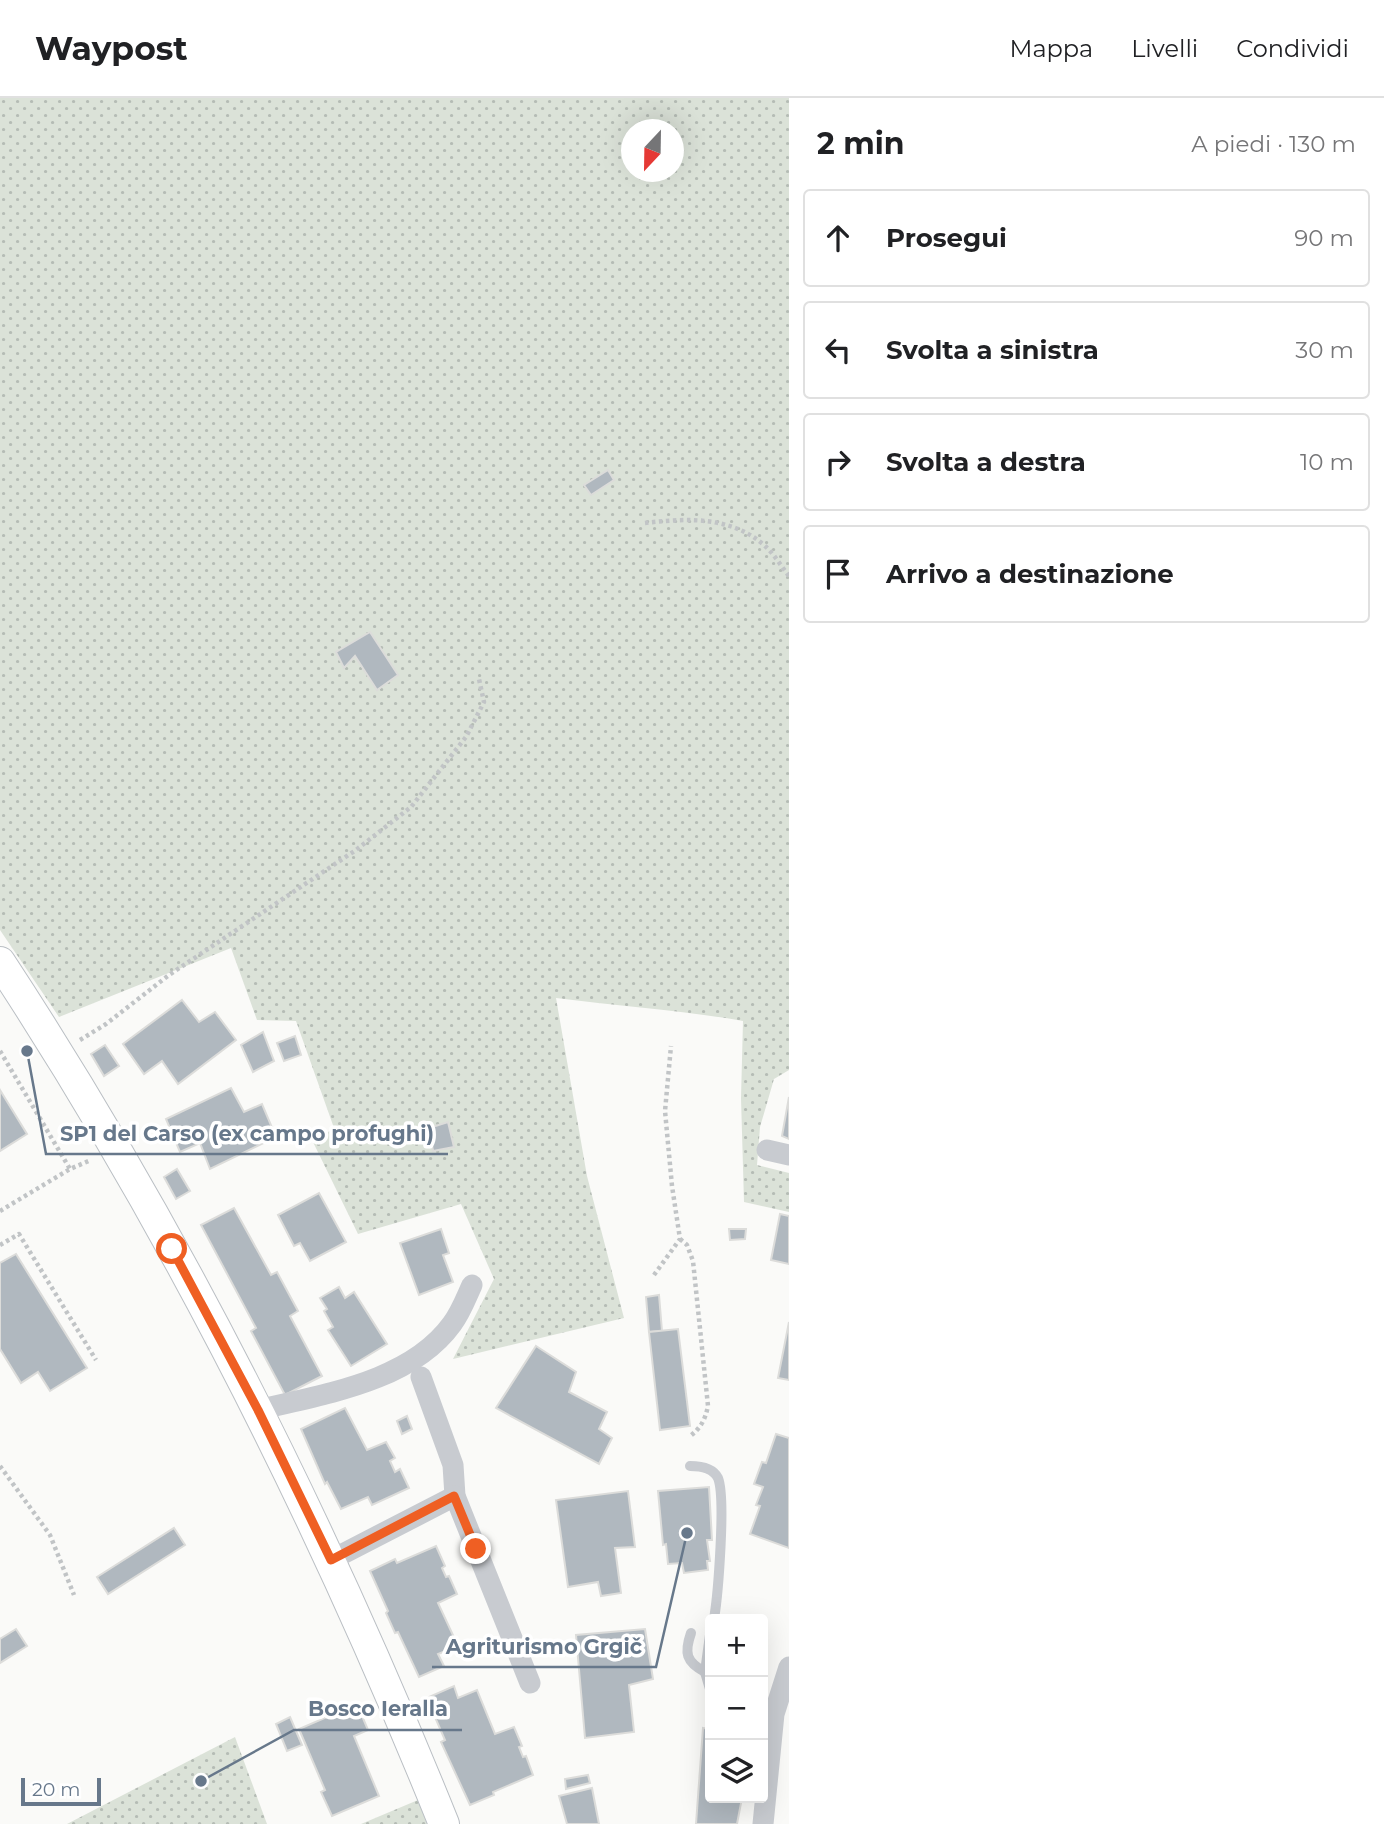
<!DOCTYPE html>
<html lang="it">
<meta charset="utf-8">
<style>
:root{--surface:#fff;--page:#f2f2f2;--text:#202124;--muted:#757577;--line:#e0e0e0}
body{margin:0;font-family:Montserrat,sans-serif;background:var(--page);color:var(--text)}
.controls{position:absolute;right:21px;bottom:21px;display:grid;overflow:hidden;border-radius:7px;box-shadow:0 7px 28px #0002}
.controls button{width:63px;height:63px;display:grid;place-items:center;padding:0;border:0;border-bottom:2px solid var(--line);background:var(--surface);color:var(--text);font:35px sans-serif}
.compass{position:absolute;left:621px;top:21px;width:63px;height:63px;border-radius:50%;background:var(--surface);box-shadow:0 7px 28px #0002;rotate:202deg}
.scale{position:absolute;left:21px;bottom:18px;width:80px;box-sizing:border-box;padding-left:7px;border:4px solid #67788b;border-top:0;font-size:19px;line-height:24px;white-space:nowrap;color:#67788b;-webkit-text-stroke:5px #fff;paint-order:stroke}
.stop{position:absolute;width:21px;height:21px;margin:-16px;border:5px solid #ef5f23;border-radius:50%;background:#fff}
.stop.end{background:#ef5f23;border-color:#fff;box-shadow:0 2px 7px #0008}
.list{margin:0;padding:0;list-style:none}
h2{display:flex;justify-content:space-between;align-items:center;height:91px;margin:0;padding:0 28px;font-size:30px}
h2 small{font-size:23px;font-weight:400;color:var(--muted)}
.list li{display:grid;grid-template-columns:46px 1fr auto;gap:21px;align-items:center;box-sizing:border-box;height:98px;margin:0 14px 14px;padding:0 14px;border:2px solid var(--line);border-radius:7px}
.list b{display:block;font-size:26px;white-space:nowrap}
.list em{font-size:23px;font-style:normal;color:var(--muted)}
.icon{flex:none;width:38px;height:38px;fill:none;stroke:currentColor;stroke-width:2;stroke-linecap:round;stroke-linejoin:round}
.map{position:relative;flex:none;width:789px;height:1726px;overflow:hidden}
header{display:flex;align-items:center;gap:42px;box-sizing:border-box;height:98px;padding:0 35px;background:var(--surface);border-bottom:2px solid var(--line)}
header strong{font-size:33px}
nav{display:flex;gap:38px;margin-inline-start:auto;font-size:24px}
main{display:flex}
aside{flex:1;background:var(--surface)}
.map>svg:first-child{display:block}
</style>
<header>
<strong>Waypost</strong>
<nav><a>Mappa</a><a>Livelli</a><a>Condividi</a></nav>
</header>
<main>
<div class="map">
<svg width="789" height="1726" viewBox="0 0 789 1726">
<defs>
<pattern id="grass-dots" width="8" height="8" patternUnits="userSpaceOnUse" patternTransform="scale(1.75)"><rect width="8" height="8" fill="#dbe2d8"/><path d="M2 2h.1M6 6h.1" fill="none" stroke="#b5bcb5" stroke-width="1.8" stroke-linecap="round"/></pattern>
</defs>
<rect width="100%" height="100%" fill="#fafaf8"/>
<g fill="url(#grass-dots)" fill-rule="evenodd">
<path d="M0,0H789V972L774,981L760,1029L757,1067L789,1075V1114L744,1104L741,1000L743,923C681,912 618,908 556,900L587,1078L624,1220L453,1261L494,1181L461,1106L358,1136L313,1044L334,1030L296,923L257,922L231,850L59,919L0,832ZM632,32H674V74H632Z"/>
<polygon points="235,1639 267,1726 67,1726"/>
<polygon points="418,1702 427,1726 361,1726"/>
</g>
<g fill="#b0b8bf" stroke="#dcdcda" stroke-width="2">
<polygon points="608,372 614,382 591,397 584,387"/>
<polygon points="370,534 398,577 377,592 355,558 344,570 336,554"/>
<polygon points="182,902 199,924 215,914 236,942 178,986 162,963 144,976 123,946"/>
<polygon points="263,934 274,963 253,974 241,947"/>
<polygon points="295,938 301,957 284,963 277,945"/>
<polygon points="105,947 119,968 104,978 91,956"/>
<polygon points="231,990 244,1014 262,1006 276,1039 210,1071 200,1045 180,1054 166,1021"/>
<polygon points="0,992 27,1036 0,1053"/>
<polygon points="789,999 789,1041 782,1038"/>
<polygon points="448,1024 454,1049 433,1053 429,1030"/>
<polygon points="177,1071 190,1093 176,1101 164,1079"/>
<polygon points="319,1095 346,1144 310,1163 300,1145 294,1148 278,1117"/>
<polygon points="234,1110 271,1177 277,1174 298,1213 290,1218 322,1278 285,1297 251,1233 256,1230 201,1127"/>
<polygon points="780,1116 789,1118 789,1166 771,1162"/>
<polygon points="441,1131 449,1155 443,1157 453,1184 419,1197 400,1145"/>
<polygon points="729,1131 746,1131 745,1141 730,1142"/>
<polygon points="16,1156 87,1270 50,1293 38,1274 21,1285 0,1251 0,1165"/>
<polygon points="339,1189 345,1200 354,1194 387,1246 351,1268 328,1232 333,1229 324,1213 327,1211 320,1200"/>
<polygon points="659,1197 662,1233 649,1234 646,1199"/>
<polygon points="789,1224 789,1282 778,1280"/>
<polygon points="678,1231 690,1328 660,1332 649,1234"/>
<polygon points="536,1248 576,1274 569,1294 607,1314 599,1331 612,1340 599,1366 496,1310"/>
<polygon points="345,1310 367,1352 386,1344 395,1360 390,1363 395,1374 400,1371 409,1390 372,1407 368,1399 341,1411 327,1384 325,1386 301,1331"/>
<polygon points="407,1318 412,1331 402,1336 397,1323"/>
<polygon points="776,1336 789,1340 789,1450 750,1436 760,1408 756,1407 763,1389 754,1386 762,1364 766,1365"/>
<polygon points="709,1389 712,1442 707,1442 710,1463 707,1463 708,1472 684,1475 682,1465 668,1466 666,1446 663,1447 658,1393"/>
<polygon points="628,1393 635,1449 615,1450 621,1495 601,1498 598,1484 568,1489 556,1402"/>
<polygon points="174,1430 185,1447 108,1496 97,1479"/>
<polygon points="436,1448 445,1468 442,1470 446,1479 449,1478 457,1496 438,1505 458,1548 438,1556 444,1568 419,1579 398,1534 395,1535 386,1515 388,1513 370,1473 395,1461 397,1465"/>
<polygon points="16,1531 27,1548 0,1565 0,1541"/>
<polygon points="645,1531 653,1581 629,1587 634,1634 585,1640 576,1537"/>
<polygon points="454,1588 458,1600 477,1592 495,1636 514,1629 522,1648 519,1649 523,1659 526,1658 533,1677 493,1694 494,1697 470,1707 441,1644 445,1642 431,1610 433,1609 429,1599"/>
<polygon points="357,1606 368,1632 354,1638 379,1698 332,1718 321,1694 325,1692 299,1631"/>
<polygon points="290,1619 302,1647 287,1653 276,1626"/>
<polygon points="703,1630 710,1631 710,1700 742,1700 737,1726 696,1726"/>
<polygon points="588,1677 590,1685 566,1691 565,1681"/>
<polygon points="592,1690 599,1726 567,1726 559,1698"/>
</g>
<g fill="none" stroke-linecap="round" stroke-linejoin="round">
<defs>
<path id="secondary" d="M0,864C178,1135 323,1426 444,1726"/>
</defs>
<use href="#secondary" stroke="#babfc4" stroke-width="32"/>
<g stroke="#c1c4c6" stroke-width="4.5" stroke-dasharray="3.5 3.5" stroke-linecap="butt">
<path d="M645,425C687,420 732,418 765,448C774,456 781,468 789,478"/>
<polyline points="80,942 106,926 169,877 356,752 411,709 466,639 484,604 479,581"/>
<polyline points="0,953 70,1071"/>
<polyline points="0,1113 70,1071 91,1062"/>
<path d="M680,1141L687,1147L693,1163L708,1308C705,1322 701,1330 689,1339"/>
<polyline points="0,1147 19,1136 96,1262"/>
<polyline points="654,1177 680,1141 672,1088 665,1013 671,948"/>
<polyline points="0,1368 50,1437 74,1497"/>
</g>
<g stroke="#c8cbd0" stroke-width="10">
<path d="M690,1368C700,1368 713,1370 718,1380C726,1400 718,1497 714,1521"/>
<path d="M691,1535C684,1555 686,1564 705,1574"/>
<polyline points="710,1537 705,1574 710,1591"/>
</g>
<g stroke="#c8cbd0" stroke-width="21">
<polyline points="767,1052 789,1057"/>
<polyline points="421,1279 453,1367 455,1398 530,1585"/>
<path d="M258,1312C323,1296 410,1284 452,1226C461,1214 466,1200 472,1187"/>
<polyline points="331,1462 455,1398"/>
<polyline points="763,1726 774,1616 789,1569"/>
</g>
<use href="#secondary" stroke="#fff" stroke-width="30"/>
</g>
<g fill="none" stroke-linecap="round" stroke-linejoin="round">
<polyline stroke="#ef5f23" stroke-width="9" points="172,1151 258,1312 331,1462 454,1398 476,1451"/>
</g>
<path fill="none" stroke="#67788b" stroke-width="2.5" d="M27 953L46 1056H448M687 1435L656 1569H432M201 1683L294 1632H462"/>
<g fill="#67788b" stroke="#fff" stroke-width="2.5">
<circle cx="27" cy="953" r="7"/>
<circle cx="687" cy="1435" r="7"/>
<circle cx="201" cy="1683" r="7"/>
</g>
<g font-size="21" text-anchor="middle" font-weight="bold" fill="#67788b" stroke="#fff" stroke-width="7" stroke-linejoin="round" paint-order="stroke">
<text x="247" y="1043">SP1 del Carso (ex campo profughi)</text>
<text x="544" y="1556">Agriturismo Grgič</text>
<text x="378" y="1618">Bosco Ieralla</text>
</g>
</svg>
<div class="controls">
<button>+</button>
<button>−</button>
<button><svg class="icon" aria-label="layers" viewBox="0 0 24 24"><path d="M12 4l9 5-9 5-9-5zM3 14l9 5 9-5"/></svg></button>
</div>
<svg class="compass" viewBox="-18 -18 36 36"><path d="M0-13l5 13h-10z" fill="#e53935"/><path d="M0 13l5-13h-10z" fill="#757577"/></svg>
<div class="scale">20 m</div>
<div class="stop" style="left:172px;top:1151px"></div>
<div class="stop end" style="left:476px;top:1451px"></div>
</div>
<aside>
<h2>2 min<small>A piedi · 130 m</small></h2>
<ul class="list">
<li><svg class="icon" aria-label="ahead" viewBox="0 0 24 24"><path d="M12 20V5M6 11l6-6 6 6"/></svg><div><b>Prosegui</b></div><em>90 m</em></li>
<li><svg class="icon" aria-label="left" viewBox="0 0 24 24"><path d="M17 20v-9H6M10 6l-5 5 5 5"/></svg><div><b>Svolta a sinistra</b></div><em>30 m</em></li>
<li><svg class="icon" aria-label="right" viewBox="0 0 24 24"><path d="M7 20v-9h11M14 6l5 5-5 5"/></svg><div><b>Svolta a destra</b></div><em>10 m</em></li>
<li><svg class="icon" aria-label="arrive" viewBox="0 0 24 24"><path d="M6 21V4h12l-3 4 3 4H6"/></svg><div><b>Arrivo a destinazione</b></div></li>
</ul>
</aside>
</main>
